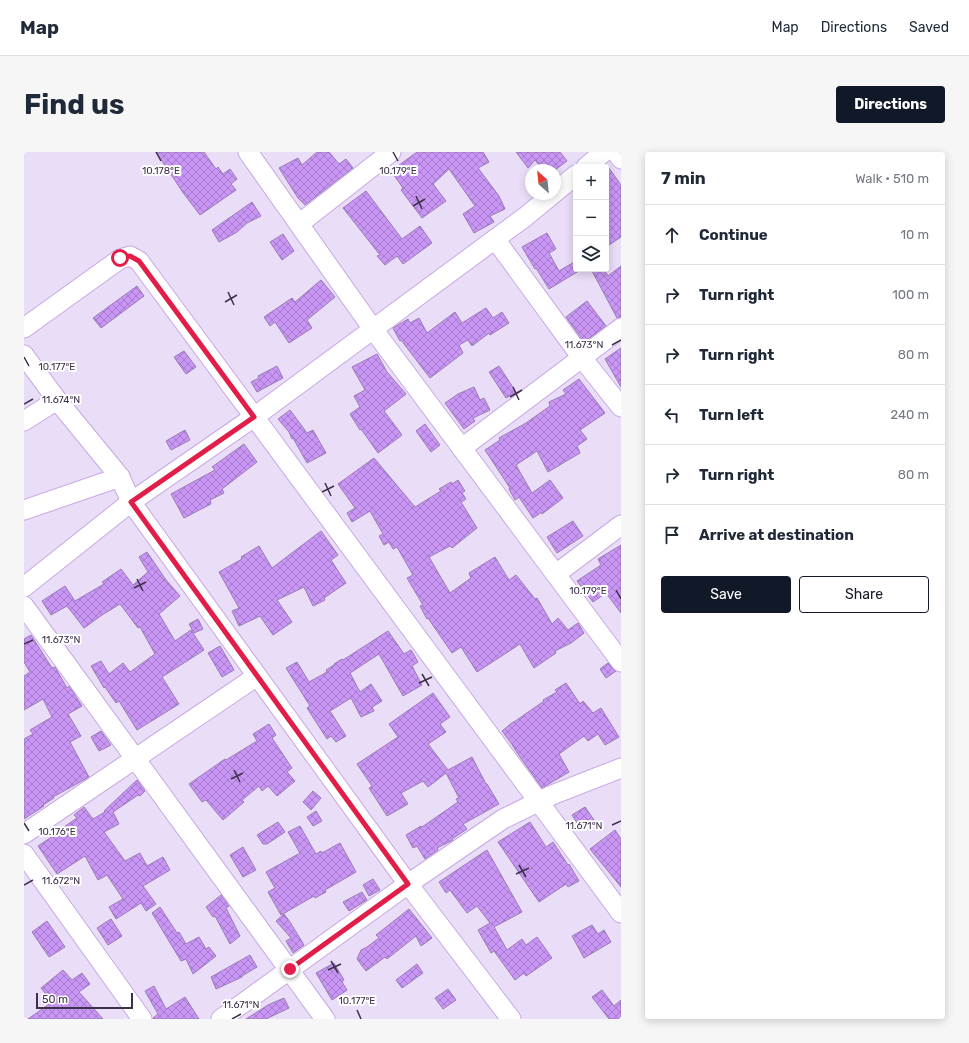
<!DOCTYPE html>
<meta charset="utf-8">
<style>
:root{--surface:#fff;--page:#f6f6f7;--text:#1f2937;--muted:#747a83;--line:#e0e1e3;--accent:#111827}
body{margin:0;font-family:Rubik,sans-serif;background:var(--page);color:var(--text)}
.controls{position:absolute;right:12px;top:12px;display:grid;overflow:hidden;border-radius:4px;box-shadow:0 2px 10px #0003}
.controls button{width:36px;height:36px;display:grid;place-items:center;padding:0;border:0;border-bottom:1px solid var(--line);background:var(--surface);color:var(--text);font:20px sans-serif}
.compass{position:absolute;left:501px;top:12px;width:36px;height:36px;border-radius:50%;background:var(--surface);box-shadow:0 2px 10px #0003;rotate:333deg}
.scale{position:absolute;left:12px;bottom:10px;width:97px;box-sizing:border-box;padding-left:4px;border:2px solid #3d3049;border-top:0;font-size:11px;line-height:14px;white-space:nowrap;color:#3d3049;-webkit-text-stroke:3px #fff;paint-order:stroke}
.stop{position:absolute;width:12px;height:12px;margin:-9px;border:3px solid #e11d48;border-radius:50%;background:#fff}
.stop.end{background:#e11d48;border-color:#fff;box-shadow:0 1px 4px #0008}
.list{margin:0;padding:0;list-style:none}
h2{display:flex;justify-content:space-between;align-items:center;height:52px;margin:0;padding:0 16px;font-size:17px}
h2 small{font-size:13px;font-weight:400;color:var(--muted)}
.list li{display:grid;grid-template-columns:26px 1fr auto;gap:12px;align-items:center;box-sizing:border-box;height:60px;padding:0 16px;border-top:1px solid var(--line)}
.list b{display:block;font-size:15px;white-space:nowrap}
.list em{font-size:13px;font-style:normal;color:var(--muted)}
.actions{display:flex;gap:8px;padding:12px 16px}
.actions a{flex:1;padding:9px 0;border:1px solid var(--accent);border-radius:4px;text-align:center;font-size:14px;color:var(--accent)}
.actions .main{background:var(--accent);color:#fff}
.icon{flex:none;width:22px;height:22px;fill:none;stroke:currentColor;stroke-width:2;stroke-linecap:round;stroke-linejoin:round}
.map{position:relative;flex:none;width:597px;height:867px;overflow:hidden;border-radius:4px}
header{display:flex;align-items:center;gap:24px;box-sizing:border-box;height:56px;padding:0 20px;background:var(--surface);border-bottom:1px solid var(--line)}
header strong{font-size:19px}
nav{display:flex;gap:22px;margin-inline-start:auto;font-size:14px}
.intro{display:flex;align-items:center;justify-content:space-between;box-sizing:border-box;height:96px;padding:0 24px}
h1{margin:0;font-size:28px}
.button{padding:10px 18px;border-radius:4px;background:var(--accent);color:#fff;font-size:14px;font-weight:700}
main{display:flex;gap:24px;padding:0 24px}
aside{flex:1;background:var(--surface);border-radius:4px;box-shadow:0 2px 10px #0003}
.map>svg:first-child{display:block}
</style>
<header>
<strong>Map</strong>
<nav><a>Map</a><a>Directions</a><a>Saved</a></nav>
</header>
<div class="intro"><h1>Find us</h1><a class="button">Directions</a></div>
<main>
<div class="map">
<svg width="597" height="867" viewBox="0 0 597 867">
<defs>
<pattern id="building-cross-hatch" width="8" height="8" patternUnits="userSpaceOnUse"><rect width="8" height="8" fill="#c996f5"/><path d="M0 0l8 8M0 8l8-8" fill="none" stroke="#a47bc8"/></pattern>
</defs>
<rect width="100%" height="100%" fill="#eaddf7"/>
<g fill="url(#building-cross-hatch)" stroke="#9a7bb6">
<polygon points="132,0 180,0 192,17 194,15 199,22 206,17 213,27 207,32 212,38 176,63 160,42"/>
<polygon points="293,0 305,0 315,12 322,7 329,16 281,53 274,46 255,16 274,6 278,13"/>
<polygon points="393,0 459,0 465,10 454,16 475,44 481,57 466,64 470,70 450,81 439,62 451,54 425,17 409,32 422,49 398,66 377,38 379,36 367,19"/>
<polygon points="492,0 536,0 543,9 531,18 519,18 511,8 504,16"/>
<polygon points="582,12 597,33 597,85 582,95"/>
<polygon points="342,39 378,87 396,74 408,91 379,112 373,104 361,113 353,104 356,103 319,56"/>
<polygon points="228,50 237,64 223,71 213,80 195,90 188,78"/>
<polygon points="523,81 532,97 525,101 535,119 552,109 552,117 558,117 525,137 512,116 511,117 498,95"/>
<polygon points="259,82 270,99 258,108 246,90"/>
<polygon points="597,114 597,165 593,166 567,117 580,117 584,124"/>
<polygon points="297,128 311,145 283,168 288,176 265,191 251,170 246,174 240,165 268,146 271,150"/>
<polygon points="113,134 120,144 77,176 69,166"/>
<polygon points="563,149 582,174 560,190 542,165"/>
<polygon points="462,156 469,166 478,160 485,171 466,183 465,181 448,194 444,188 435,193 439,201 406,226 377,188 376,189 369,176 384,167 386,171 395,166 403,181 431,160 438,171"/>
<polygon points="597,196 597,235 581,207"/>
<polygon points="160,199 172,215 162,222 150,205"/>
<polygon points="353,202 363,220 382,242 360,259 378,283 354,301 337,277 336,278 326,262 336,255 330,244 341,238 328,215"/>
<polygon points="253,214 259,226 233,240 227,230 235,226 234,224"/>
<polygon points="475,214 492,240 482,246 465,220"/>
<polygon points="555,227 581,261 556,278 563,287 553,294 556,301 524,320 513,299 492,313 508,341 526,328 539,346 518,362 518,360 509,366 495,345 491,348 485,337 486,336 461,298 476,288 475,286 502,271 526,254 525,250 542,242 539,238"/>
<polygon points="450,235 456,248 460,246 466,258 449,266 451,269 440,277 421,251 434,242"/>
<polygon points="266,258 283,281 289,278 302,301 283,311 269,286 268,287 265,280 254,267"/>
<polygon points="401,272 416,293 407,300 392,279"/>
<polygon points="161,278 166,288 147,298 142,289"/>
<polygon points="220,292 233,310 198,337 200,341 186,348 187,352 160,366 147,342 191,318 188,315"/>
<polygon points="350,306 391,355 417,339 415,337 427,330 428,332 434,328 441,339 438,341 442,347 437,350 453,376 428,396 426,394 405,405 426,441 447,426 445,421 471,405 485,428 492,423 511,447 513,446 528,472 534,466 544,478 554,471 560,481 547,491 531,499 532,501 510,516 496,492 453,520 437,495 428,501 404,466 403,467 396,454 399,453 383,426 389,423 373,395 369,397 365,390 360,393 355,384 359,382 346,359 328,370 323,361 331,356 314,332"/>
<polygon points="549,369 559,384 533,401 523,385"/>
<polygon points="297,379 314,403 307,408 322,431 300,446 301,448 289,454 280,435 253,448 268,470 249,483 236,464 215,474 208,459 215,456 195,420 218,407 217,405 235,394 248,416"/>
<polygon points="597,393 597,461 582,441 569,450 553,429 577,413 574,407"/>
<polygon points="123,400 142,428 156,444 135,462 151,489 167,478 180,498 138,525 155,552 113,578 95,549 92,551 81,535 80,536 67,514 77,509 85,522 99,511 106,520 131,502 116,475 114,476 96,452 78,463 60,476 43,454 27,463 18,449 41,434 51,449 80,432 78,430 97,417 109,433 124,420 115,405"/>
<polygon points="174,467 179,477 170,481 165,472"/>
<polygon points="364,479 380,502 387,498 394,510 388,514 398,533 379,544 355,502 326,521 336,540 347,532 358,549 348,555 350,559 337,565 327,546 306,559 322,584 312,590 307,584 303,587 283,556 286,554 262,516 273,510 285,530 303,520 302,518 310,513 310,512 318,507 319,508"/>
<polygon points="7,483 28,516 31,515 43,536 45,534 58,554 44,562 57,584 46,590 65,625 29,645 30,646 19,653 20,654 0,667 0,587 9,582 6,578 28,565 19,547 0,558 0,524 6,520 0,510 0,487"/>
<polygon points="196,494 210,518 198,525 184,501"/>
<polygon points="584,511 592,519 582,526 576,517"/>
<polygon points="542,531 556,552 559,549 569,561 577,556 595,585 581,593 574,582 564,589 560,584 535,602 545,620 518,636 494,602 487,591 478,579 489,570 490,570 520,549 519,548 533,540 531,538"/>
<polygon points="409,541 426,565 416,572 422,580 404,592 424,618 448,605 462,632 463,632 475,652 439,672 443,677 428,687 429,688 413,696 414,698 401,707 393,694 389,696 382,683 397,674 398,675 434,650 432,647 435,646 422,621 404,635 399,629 377,641 384,652 363,664 345,636 348,634 333,612 374,585 365,572"/>
<polygon points="245,572 252,583 248,586 268,616 263,620 271,629 253,644 244,634 238,639 235,634 218,648 220,650 199,668 182,648 178,650 165,632 201,607 202,608 233,589 229,582"/>
<polygon points="77,579 87,593 75,599 67,585"/>
<polygon points="113,628 121,639 116,644 114,643 89,660 95,672 80,680 101,709 116,701 123,714 139,705 146,718 119,734 132,752 122,759 117,751 92,767 85,755 99,747 83,723 74,728 61,704 33,722 14,694 38,678 37,677 53,666 50,663 60,655 69,667 81,660 80,659"/>
<polygon points="289,639 297,646 287,658 279,650"/>
<polygon points="561,655 570,668 557,677 548,663"/>
<polygon points="292,659 298,669 289,674 283,665"/>
<polygon points="254,670 261,680 243,692 239,692 233,683"/>
<polygon points="506,670 522,695 529,690 544,713 545,712 555,729 544,735 542,732 515,750 474,690"/>
<polygon points="276,674 292,702 297,699 298,701 316,691 332,720 301,738 302,740 291,746 290,744 257,763 244,740 251,736 242,720 276,701 264,680"/>
<polygon points="591,678 597,687 597,735 566,697"/>
<polygon points="219,695 232,718 219,725 206,703"/>
<polygon points="463,698 498,760 470,775 483,798 498,787 502,793 513,785 528,806 502,824 500,821 491,828 470,799 467,801 454,778 466,771 453,754 443,761 426,738 422,741 415,730"/>
<polygon points="349,727 356,738 345,744 339,733"/>
<polygon points="338,740 343,748 325,759 319,750"/>
<polygon points="197,743 205,754 202,756 216,784 206,792 191,764 189,765 182,755"/>
<polygon points="136,755 153,781 155,780 162,792 175,785 182,797 185,795 192,804 169,822 162,807 157,809 128,761"/>
<polygon points="385,757 408,786 397,794 392,784 363,807 361,805 342,819 333,807 337,798 343,795 355,786 352,783"/>
<polygon points="260,762 266,770 280,793 269,801 262,789 267,786 252,769"/>
<polygon points="87,767 98,784 84,793 73,776"/>
<polygon points="23,769 41,795 25,805 8,780"/>
<polygon points="568,773 574,782 580,778 587,790 560,806 548,784"/>
<polygon points="226,803 233,815 218,824 218,825 192,837 187,825"/>
<polygon points="310,811 320,828 318,830 323,838 308,848 292,821"/>
<polygon points="393,812 399,821 378,836 372,828"/>
<polygon points="39,818 48,828 58,821 66,832 55,840 79,867 4,867 28,850 17,836"/>
<polygon points="130,834 142,857 161,845 175,867 129,867 129,866 134,862 121,839"/>
<polygon points="424,837 432,848 419,857 411,846"/>
<polygon points="578,838 590,854 597,848 597,867 585,867 568,845"/>
<polygon points="260,846 265,856 242,867 222,867 244,853"/>
</g>
<g fill="none" stroke-linecap="round" stroke-linejoin="round">
<defs>
<g id="minor">
<polyline points="224,0 349,177 597,510"/>
<polyline points="592,0 597,7"/>
<polyline points="562,15 580,0"/>
<polyline points="531,40 552,23"/>
<polyline points="275,72 367,0"/>
<polyline points="471,87 558,206 597,255"/>
<polyline points="0,176 96,107 106,104 115,109 597,761"/>
<polyline points="0,203 33,248 96,325 107,350 384,732 479,667 528,643 597,616"/>
<polyline points="0,269 33,248"/>
<polyline points="438,296 597,176"/>
<polyline points="0,358 96,325"/>
<polyline points="532,422 597,373"/>
<polyline points="0,435 107,350 230,265 501,65 529,42"/>
<polyline points="0,454 301,867"/>
<polyline points="0,682 233,524"/>
<polyline points="0,702 118,867"/>
<polyline points="197,867 384,732 487,867"/>
</g>
</defs>
<use href="#minor" stroke="#c8a8e5" stroke-width="21"/>
<use href="#minor" stroke="#fff" stroke-width="19"/>
</g>
<g fill="none" stroke-linecap="round" stroke-linejoin="round">
<polyline stroke="#e11d48" stroke-width="5" points="96,106 106,104 115,109 230,265 107,350 384,732 266,817"/>
</g>
<path fill="none" stroke="#3d3049" stroke-width="1.5" d="M132,0L137,9M369,0L374,9M392,44L398,57M389,54L401,47M204,140L210,153M201,150L213,143M588,193L597,188M0,205L5,214M489,235L495,248M486,245L498,238M0,252L9,247M301,331L307,344M298,340L310,334M113,427L119,439M110,436L122,430M592,438L597,447M0,492L9,488M398,522L405,534M395,531L408,525M210,618L216,630M207,627L219,621M0,671L5,679M588,673L597,669M495,713L502,725M492,722L505,716M0,733L9,728M307,809L314,821M304,818L317,812M333,858L337,867M208,867L217,862"/>
<g font-size="10" text-anchor="middle" fill="#3d3049" stroke="#fff" stroke-width="4" stroke-linejoin="round" paint-order="stroke">
<text x="137" y="22">10.178°E</text>
<text x="374" y="22">10.179°E</text>
<text x="560" y="196">11.673°N</text>
<text x="33" y="218">10.177°E</text>
<text x="37" y="251">11.674°N</text>
<text x="564" y="442">10.179°E</text>
<text x="37" y="491">11.673°N</text>
<text x="560" y="677">11.671°N</text>
<text x="33" y="683">10.176°E</text>
<text x="37" y="732">11.672°N</text>
<text x="333" y="852">10.177°E</text>
<text x="217" y="856">11.671°N</text>
</g>
</svg>
<div class="controls">
<button>+</button>
<button>−</button>
<button><svg class="icon" aria-label="layers" viewBox="0 0 24 24"><path d="M12 4l9 5-9 5-9-5zM3 14l9 5 9-5"/></svg></button>
</div>
<svg class="compass" viewBox="-18 -18 36 36"><path d="M0-13l5 13h-10z" fill="#e53935"/><path d="M0 13l5-13h-10z" fill="#747a83"/></svg>
<div class="scale">50 m</div>
<div class="stop" style="left:96px;top:106px"></div>
<div class="stop end" style="left:266px;top:817px"></div>
</div>
<aside>
<h2>7 min<small>Walk · 510 m</small></h2>
<ul class="list">
<li><svg class="icon" aria-label="ahead" viewBox="0 0 24 24"><path d="M12 20V5M6 11l6-6 6 6"/></svg><div><b>Continue</b></div><em>10 m</em></li>
<li><svg class="icon" aria-label="right" viewBox="0 0 24 24"><path d="M7 20v-9h11M14 6l5 5-5 5"/></svg><div><b>Turn right</b></div><em>100 m</em></li>
<li><svg class="icon" aria-label="right" viewBox="0 0 24 24"><path d="M7 20v-9h11M14 6l5 5-5 5"/></svg><div><b>Turn right</b></div><em>80 m</em></li>
<li><svg class="icon" aria-label="left" viewBox="0 0 24 24"><path d="M17 20v-9H6M10 6l-5 5 5 5"/></svg><div><b>Turn left</b></div><em>240 m</em></li>
<li><svg class="icon" aria-label="right" viewBox="0 0 24 24"><path d="M7 20v-9h11M14 6l5 5-5 5"/></svg><div><b>Turn right</b></div><em>80 m</em></li>
<li><svg class="icon" aria-label="arrive" viewBox="0 0 24 24"><path d="M6 21V4h12l-3 4 3 4H6"/></svg><div><b>Arrive at destination</b></div></li>
</ul>
<div class="actions"><a class="main">Save</a><a>Share</a></div>
</aside>
</main>
